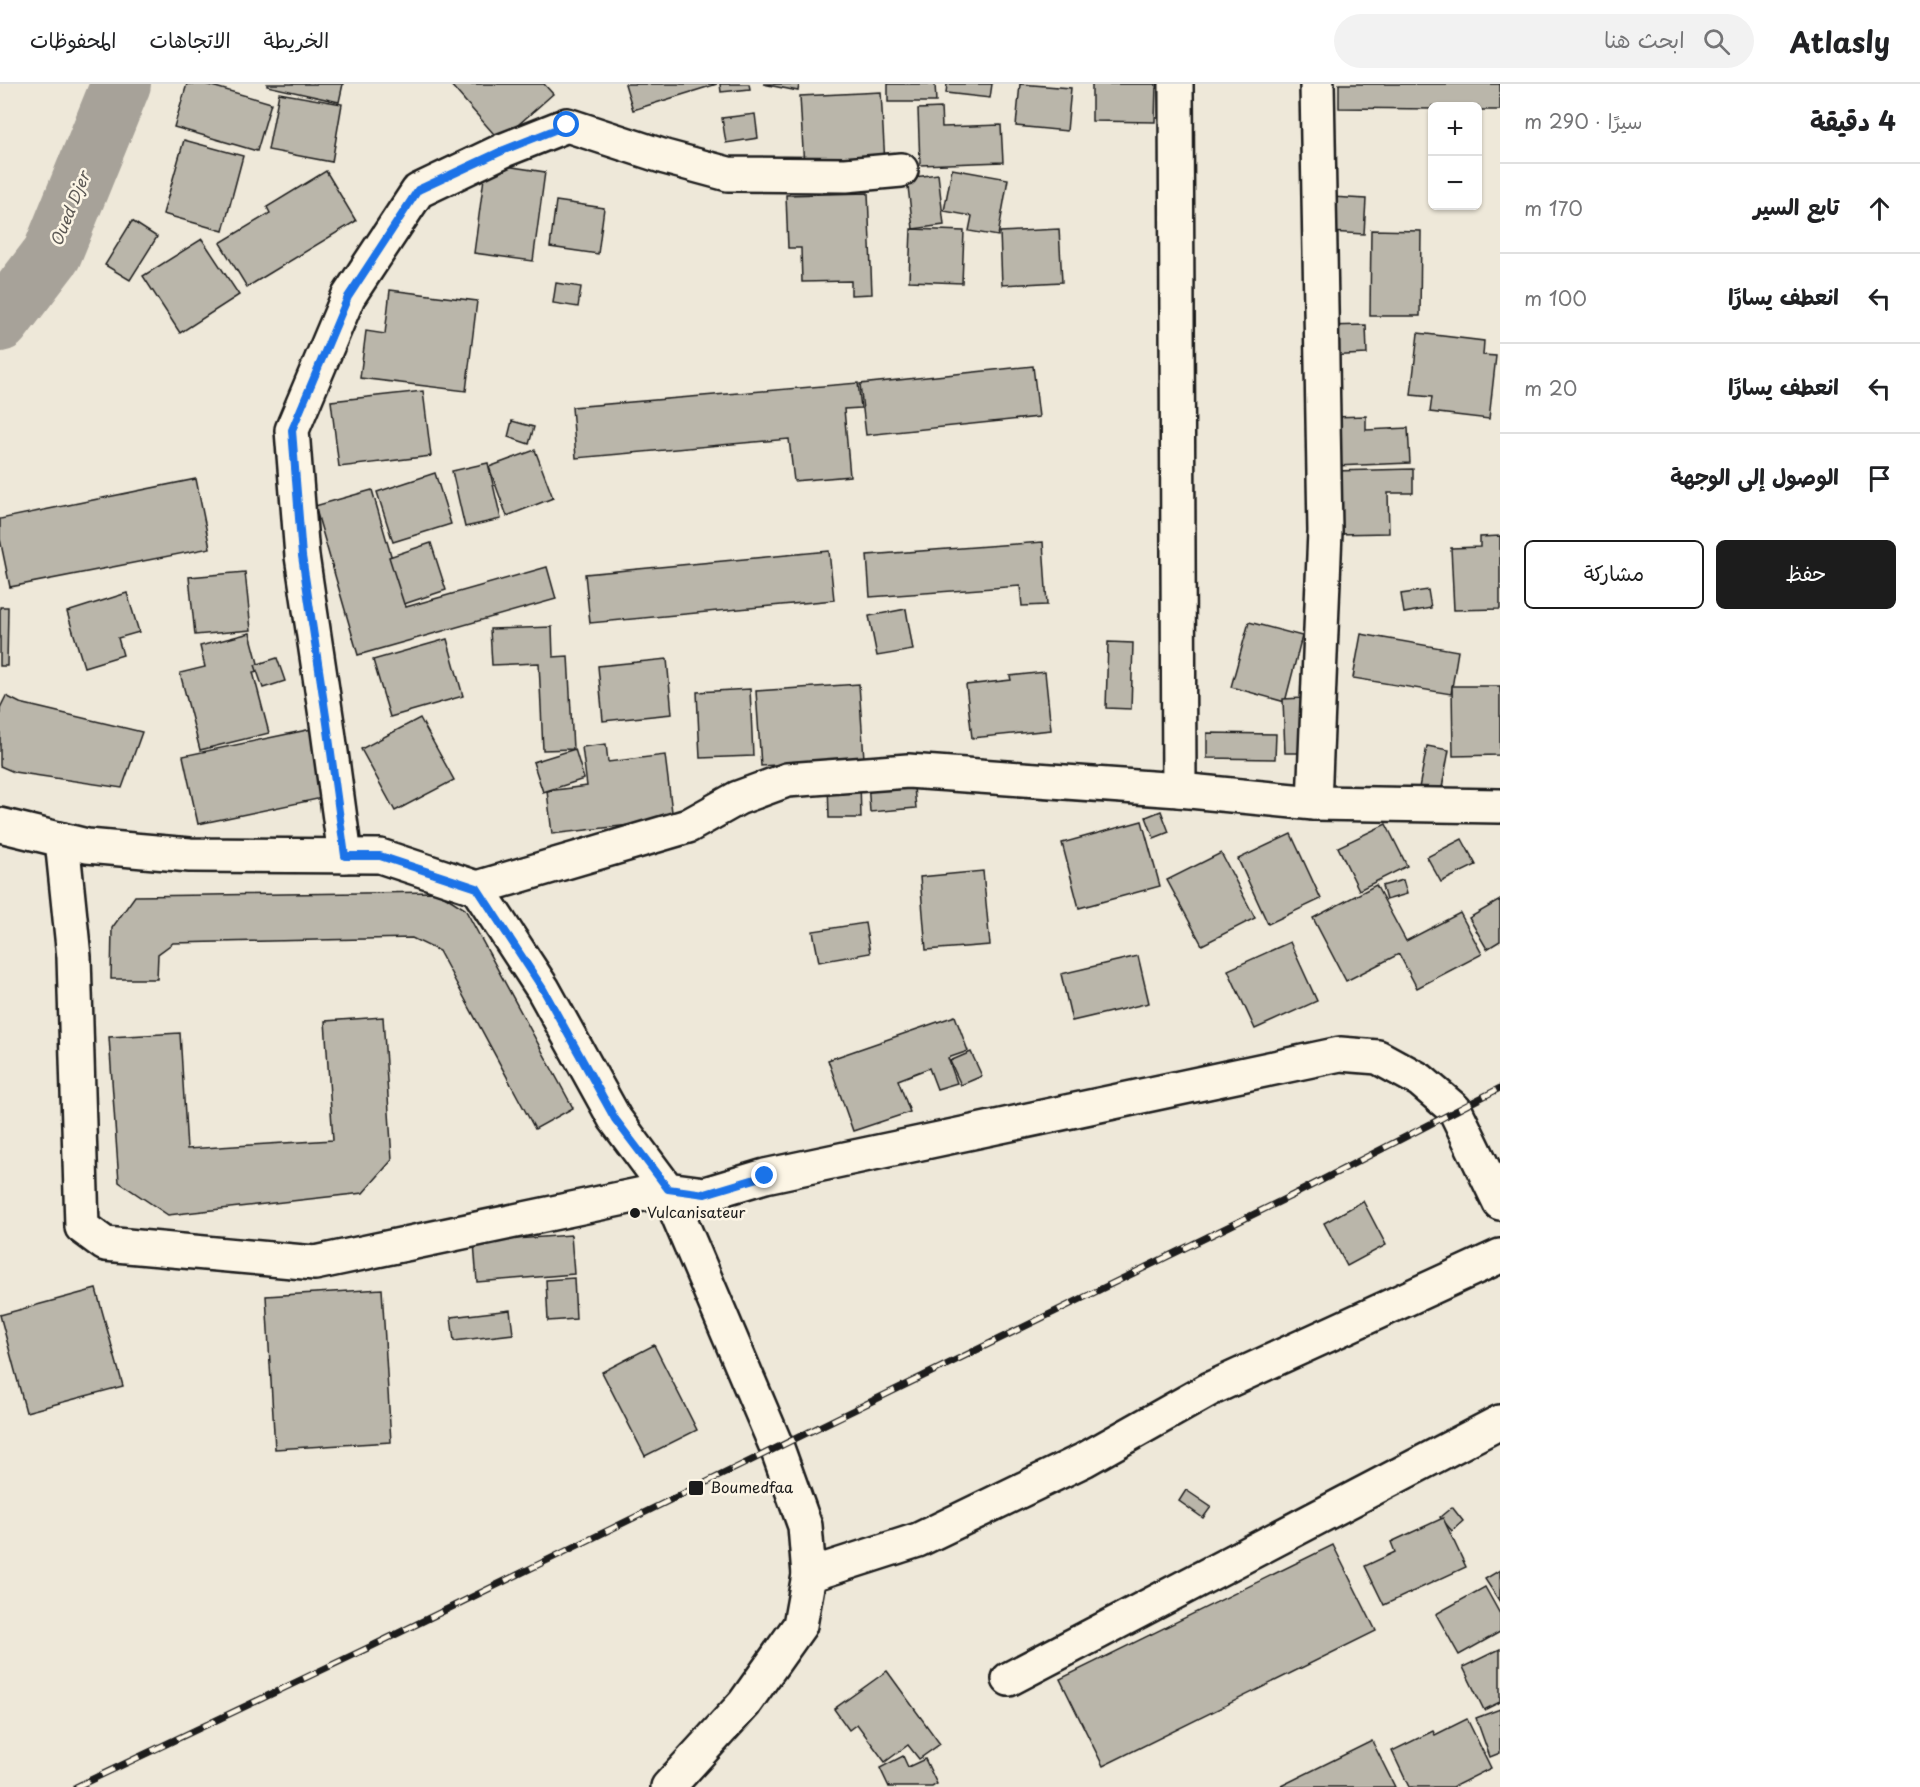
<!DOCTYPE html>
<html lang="ar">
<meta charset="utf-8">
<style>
:root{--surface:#fff;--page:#f2f2f2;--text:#202124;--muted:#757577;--line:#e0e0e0;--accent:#1c1c1c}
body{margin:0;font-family:"Playpen Sans","Playpen Sans Arabic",sans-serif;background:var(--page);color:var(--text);direction:rtl}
.controls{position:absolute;right:18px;top:18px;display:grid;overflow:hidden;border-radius:9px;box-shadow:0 2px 4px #0004}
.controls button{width:54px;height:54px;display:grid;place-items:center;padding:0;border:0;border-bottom:2px solid var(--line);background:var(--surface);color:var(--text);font:30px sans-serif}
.stop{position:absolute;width:18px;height:18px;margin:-14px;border:4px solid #1a73e8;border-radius:50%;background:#fff}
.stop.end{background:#1a73e8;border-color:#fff;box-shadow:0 2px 6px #0008}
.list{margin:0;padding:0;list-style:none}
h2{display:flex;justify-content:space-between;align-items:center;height:78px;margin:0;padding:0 24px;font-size:26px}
h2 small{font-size:20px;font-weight:400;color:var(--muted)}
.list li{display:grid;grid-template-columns:39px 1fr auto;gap:18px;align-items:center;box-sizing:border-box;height:90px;padding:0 24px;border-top:2px solid var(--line)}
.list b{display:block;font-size:22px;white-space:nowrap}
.list em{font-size:20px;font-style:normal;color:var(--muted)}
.actions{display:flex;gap:12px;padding:18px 24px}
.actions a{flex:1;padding:14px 0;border:2px solid var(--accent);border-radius:9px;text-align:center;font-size:21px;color:var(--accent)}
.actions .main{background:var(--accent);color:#fff}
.icon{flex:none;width:33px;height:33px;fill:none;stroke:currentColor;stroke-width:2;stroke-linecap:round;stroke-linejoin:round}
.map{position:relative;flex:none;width:1500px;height:1703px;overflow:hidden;direction:ltr}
header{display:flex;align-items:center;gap:36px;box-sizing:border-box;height:84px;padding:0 30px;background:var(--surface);border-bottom:2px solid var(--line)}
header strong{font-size:28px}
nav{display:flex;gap:33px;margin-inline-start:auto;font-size:21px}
.search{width:420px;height:54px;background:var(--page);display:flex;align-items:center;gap:15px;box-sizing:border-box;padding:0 21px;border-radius:33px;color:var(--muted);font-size:22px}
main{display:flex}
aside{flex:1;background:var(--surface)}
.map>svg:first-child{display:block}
</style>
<header>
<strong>Atlasly</strong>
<div class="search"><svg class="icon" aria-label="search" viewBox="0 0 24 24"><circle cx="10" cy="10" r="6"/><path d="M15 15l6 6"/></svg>ابحث هنا</div>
<nav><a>الخريطة</a><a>الاتجاهات</a><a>المحفوظات</a></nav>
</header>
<main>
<aside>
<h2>4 دقيقة<small>سيرًا · 290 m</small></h2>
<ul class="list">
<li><svg class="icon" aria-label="ahead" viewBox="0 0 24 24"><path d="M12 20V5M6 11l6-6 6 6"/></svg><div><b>تابع السير</b></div><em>170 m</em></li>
<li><svg class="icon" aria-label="left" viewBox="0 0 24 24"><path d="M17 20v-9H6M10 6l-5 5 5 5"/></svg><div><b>انعطف يسارًا</b></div><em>100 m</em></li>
<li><svg class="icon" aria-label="left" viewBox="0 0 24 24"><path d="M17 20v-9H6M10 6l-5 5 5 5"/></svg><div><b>انعطف يسارًا</b></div><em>20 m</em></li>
<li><svg class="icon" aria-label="arrive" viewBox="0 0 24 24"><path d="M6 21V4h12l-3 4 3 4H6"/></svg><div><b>الوصول إلى الوجهة</b></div></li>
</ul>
<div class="actions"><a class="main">حفظ</a><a>مشاركة</a></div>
</aside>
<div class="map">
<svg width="1500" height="1703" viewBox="0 0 1500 1703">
<rect width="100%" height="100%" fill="#eee8d9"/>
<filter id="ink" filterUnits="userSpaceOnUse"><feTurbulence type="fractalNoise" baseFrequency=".0167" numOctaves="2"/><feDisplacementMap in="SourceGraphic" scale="12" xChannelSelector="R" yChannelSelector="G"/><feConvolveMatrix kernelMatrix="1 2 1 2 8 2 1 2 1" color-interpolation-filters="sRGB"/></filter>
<g filter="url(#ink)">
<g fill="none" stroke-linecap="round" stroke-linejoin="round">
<polyline stroke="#a7a299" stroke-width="60" points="0,238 52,170 121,0"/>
</g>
<g fill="#bab6aa" stroke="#1c1c1c" stroke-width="1.5">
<polygon points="187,0 205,0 271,19 257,67 174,43"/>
<polygon points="267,0 343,0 339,18 267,2"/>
<polygon points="450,0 544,0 553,10 500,57"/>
<polygon points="625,0 717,0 633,26"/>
<polygon points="720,0 749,0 750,5 721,8"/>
<polygon points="763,0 799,0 798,7"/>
<polygon points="888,0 935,0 936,18 888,18"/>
<polygon points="947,0 992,0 990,14 946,9"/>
<polygon points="1020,0 1071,4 1067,47 1016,42"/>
<polygon points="1092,0 1156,0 1155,38 1092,37"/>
<polygon points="1339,0 1500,0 1500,26 1478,26 1478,22 1432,22 1432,25 1339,24"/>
<polygon points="881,8 885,80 804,84 800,12"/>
<polygon points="279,9 342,20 332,78 268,66"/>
<polygon points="941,24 942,43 1001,41 1003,78 920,81 918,25"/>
<polygon points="755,30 758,54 726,59 722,34"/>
<polygon points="184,56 243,72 223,147 163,130"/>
<polygon points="486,79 545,88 533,177 474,169"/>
<polygon points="952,85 1008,95 998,152 969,147 972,132 944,127"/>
<polygon points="326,87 356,137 247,203 220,159 270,129 267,123"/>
<polygon points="938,90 944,141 913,145 907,94"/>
<polygon points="868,109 872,210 851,211 851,197 802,198 801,164 788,164 786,111"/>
<polygon points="1331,113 1366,115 1364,150 1329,148"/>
<polygon points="556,117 604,124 598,170 550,163"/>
<polygon points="132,137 157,153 130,196 105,181"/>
<polygon points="911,145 964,147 962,199 909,197"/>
<polygon points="1059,145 1062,198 1002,201 1000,148"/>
<polygon points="1371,146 1421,147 1420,232 1370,232"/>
<polygon points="202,155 239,211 180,249 143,192"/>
<polygon points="556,199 581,203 578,223 553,219"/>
<polygon points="390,206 477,217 466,307 360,294 366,247 385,250"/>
<polygon points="1366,241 1367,270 1326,272 1325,242"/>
<polygon points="1418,249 1484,257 1483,271 1496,272 1489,335 1430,328 1432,313 1411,311"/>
<polygon points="1033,282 1039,333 866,351 860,300"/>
<polygon points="858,299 861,324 844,325 850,392 794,397 789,355 576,374 572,323"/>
<polygon points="423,307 431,372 339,383 331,317"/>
<polygon points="1366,332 1366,346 1408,344 1410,379 1335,382 1333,333"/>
<polygon points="512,337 534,343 529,360 508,353"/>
<polygon points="535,366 553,414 507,432 489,383"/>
<polygon points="488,379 501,435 465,443 452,387"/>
<polygon points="1413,385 1413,409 1388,409 1389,449 1335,450 1334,387"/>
<polygon points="435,389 451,440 393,458 377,408"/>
<polygon points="196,395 210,464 10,503 0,455 0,435"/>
<polygon points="372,406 406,523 547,483 556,515 358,571 315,422"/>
<polygon points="1500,452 1500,525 1454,526 1451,464 1480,463 1480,453"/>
<polygon points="1043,458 1047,521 1022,522 1020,502 870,513 867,471"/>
<polygon points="431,459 446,506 404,520 389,473"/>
<polygon points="829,467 834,516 590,539 585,490"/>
<polygon points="245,488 251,546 195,551 189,493"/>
<polygon points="1428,506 1431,524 1404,529 1401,510"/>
<polygon points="127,509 139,548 118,554 123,571 84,583 67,528"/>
<polygon points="0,523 8,523 7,582 0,582"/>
<polygon points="906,525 913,566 877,572 869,532"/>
<polygon points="1249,538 1302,552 1285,618 1231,603"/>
<polygon points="552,543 553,573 568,572 573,665 543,666 539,579 492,581 490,545"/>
<polygon points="250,549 260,587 253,588 269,649 200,666 180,589 205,583 200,562"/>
<polygon points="1361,550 1458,567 1451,610 1353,594"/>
<polygon points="447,555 463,612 390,633 373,576"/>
<polygon points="1108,558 1133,559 1131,625 1106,624"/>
<polygon points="277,574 285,597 263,604 255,581"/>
<polygon points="667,575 672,630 603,637 598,582"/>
<polygon points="1045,588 1051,646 972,654 966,601 1011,596 1010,592"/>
<polygon points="859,600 864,675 761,682 756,607"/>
<polygon points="1452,602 1500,602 1500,671 1453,672"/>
<polygon points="750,605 753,672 700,674 697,608"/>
<polygon points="6,612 20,619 142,648 122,704 14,688 0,682 0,624"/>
<polygon points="1304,614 1305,669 1285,669 1283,615"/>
<polygon points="420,634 454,696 395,727 361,665"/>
<polygon points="312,645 327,713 198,740 183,672"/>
<polygon points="1207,649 1276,650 1275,675 1207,674"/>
<polygon points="606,660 608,678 665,671 673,736 552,750 547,707 587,702 582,663"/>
<polygon points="1427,662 1449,666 1441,709 1419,704"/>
<polygon points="575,665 584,695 543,708 533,678"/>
<polygon points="913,693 916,724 870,728 868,697"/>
<polygon points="828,697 860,697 861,734 829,734"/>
<polygon points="1161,727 1169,748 1154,754 1146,733"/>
<polygon points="1142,737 1160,802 1079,824 1062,759"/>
<polygon points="1386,740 1407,782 1359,806 1338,763"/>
<polygon points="1291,750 1321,815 1268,840 1238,775"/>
<polygon points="1462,755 1476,781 1441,798 1427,773"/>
<polygon points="1221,769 1255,834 1202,861 1167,796"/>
<polygon points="983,787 990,861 926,866 920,793"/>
<polygon points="1403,796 1407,810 1386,816 1382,802"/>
<polygon points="1376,801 1406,857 1460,829 1482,870 1417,904 1399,870 1346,897 1313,834"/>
<polygon points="438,808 465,825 573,1024 535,1045 439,867 412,854 173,859 158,870 157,895 111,895 112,844 135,812"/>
<polygon points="1500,816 1500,857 1487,865 1469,834"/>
<polygon points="865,839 870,869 819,878 813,847"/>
<polygon points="1290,858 1317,917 1255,945 1228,886"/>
<polygon points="1138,872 1149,919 1072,937 1061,890"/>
<polygon points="955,932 968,967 948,974 957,999 937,1005 929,984 898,996 910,1028 853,1047 828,976"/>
<polygon points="383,933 392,1076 363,1109 168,1131 119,1098 109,953 180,949 187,1065 333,1056 325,937"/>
<polygon points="971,968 982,992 961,1001 950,977"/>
<polygon points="1363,1117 1386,1161 1347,1182 1324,1139"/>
<polygon points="571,1151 574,1190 477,1198 474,1158"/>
<polygon points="574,1194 576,1235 548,1237 546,1196"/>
<polygon points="96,1205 123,1302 26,1328 0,1231"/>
<polygon points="382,1205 391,1358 275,1365 266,1212"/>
<polygon points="510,1226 513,1250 454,1257 451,1233"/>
<polygon points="654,1261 697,1346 645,1372 602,1288"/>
<polygon points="1186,1406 1211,1423 1203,1434 1179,1417"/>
<polygon points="1452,1423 1463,1437 1452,1447 1440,1433"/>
<polygon points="1443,1434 1466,1483 1384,1521 1365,1482 1395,1468 1391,1458"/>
<polygon points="1333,1461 1376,1547 1103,1682 1060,1595"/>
<polygon points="1500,1486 1500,1518 1485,1495"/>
<polygon points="1485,1503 1500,1530 1500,1548 1459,1571 1436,1530"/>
<polygon points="1500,1565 1500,1618 1484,1626 1463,1583"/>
<polygon points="887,1587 940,1660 919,1675 908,1661 885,1678 857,1640 849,1646 834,1625"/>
<polygon points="1500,1625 1500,1669 1490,1673 1476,1634"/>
<polygon points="1467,1635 1491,1684 1453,1703 1409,1703 1392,1667 1433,1647 1435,1651"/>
<polygon points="1372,1657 1395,1703 1279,1703"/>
<polygon points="903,1672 908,1683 925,1675 937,1700 932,1703 889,1703 880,1684"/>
</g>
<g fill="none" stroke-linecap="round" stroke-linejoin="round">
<defs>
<g id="street">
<polyline points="1176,0 1179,706"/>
<polyline points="1314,719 1325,447 1317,0"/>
<polyline points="62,756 74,873 82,1143 105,1160 315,1179 667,1105 777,1364 805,1442 809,1491 800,1541 744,1620 668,1703"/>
<polyline points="345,772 327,639 302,472 292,346 348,213 418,107 504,66 567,41 665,73 728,90 846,91 901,86"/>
<polyline points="477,804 688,742 738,714 787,696 908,687 1179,706 1314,719 1500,722"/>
<polyline points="809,1491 918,1456 1084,1376 1210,1305 1500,1172"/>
<polyline points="1009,1595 1500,1338"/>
</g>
<polyline id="primary" points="0,741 87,762 190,771 380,772 477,804 543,905 615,1035 667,1105 705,1110 765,1092 1340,970 1378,973 1420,996 1455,1026 1500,1119"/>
</defs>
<use href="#street" stroke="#1c1c1c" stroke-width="38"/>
<use href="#primary" stroke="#1c1c1c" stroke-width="38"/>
<use href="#street" stroke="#fcf5e5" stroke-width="33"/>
<use href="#primary" stroke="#fcf5e5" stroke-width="33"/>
<defs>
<polyline id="rail" points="76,1703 372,1562 1293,1111 1500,1004"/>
</defs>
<use href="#rail" stroke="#1c1c1c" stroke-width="7"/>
<use href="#rail" stroke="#fcf5e5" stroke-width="4.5" stroke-dasharray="14" stroke-linecap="butt"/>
</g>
</g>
<g fill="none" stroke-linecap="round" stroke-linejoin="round" filter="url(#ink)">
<polyline stroke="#1a73e8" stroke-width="8" points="567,41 504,66 418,106 348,213 292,346 302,472 327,639 345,772 380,772 477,804 543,905 615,1035 668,1105 705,1110 765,1092"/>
</g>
<g fill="#1c1c1c" stroke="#fcf5e5" stroke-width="2">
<circle cx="635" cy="1129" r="6"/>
<rect x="688" y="1396" width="16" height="16" rx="3"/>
</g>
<g text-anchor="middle" stroke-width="5" stroke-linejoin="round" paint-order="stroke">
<g font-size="15" fill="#1c1c1c" stroke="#fcf5e5" text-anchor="start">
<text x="647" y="1134">Vulcanisateur</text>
<text x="710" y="1409">Boumedfaa</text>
</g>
<g font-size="16" font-style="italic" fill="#5b5854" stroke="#fcf5e5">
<text transform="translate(70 125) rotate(-68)" y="6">Oued Djer</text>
</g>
</g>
</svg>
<div class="controls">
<button>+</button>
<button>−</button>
</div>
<div class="stop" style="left:567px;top:41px"></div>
<div class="stop end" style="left:765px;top:1092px"></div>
</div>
</main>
